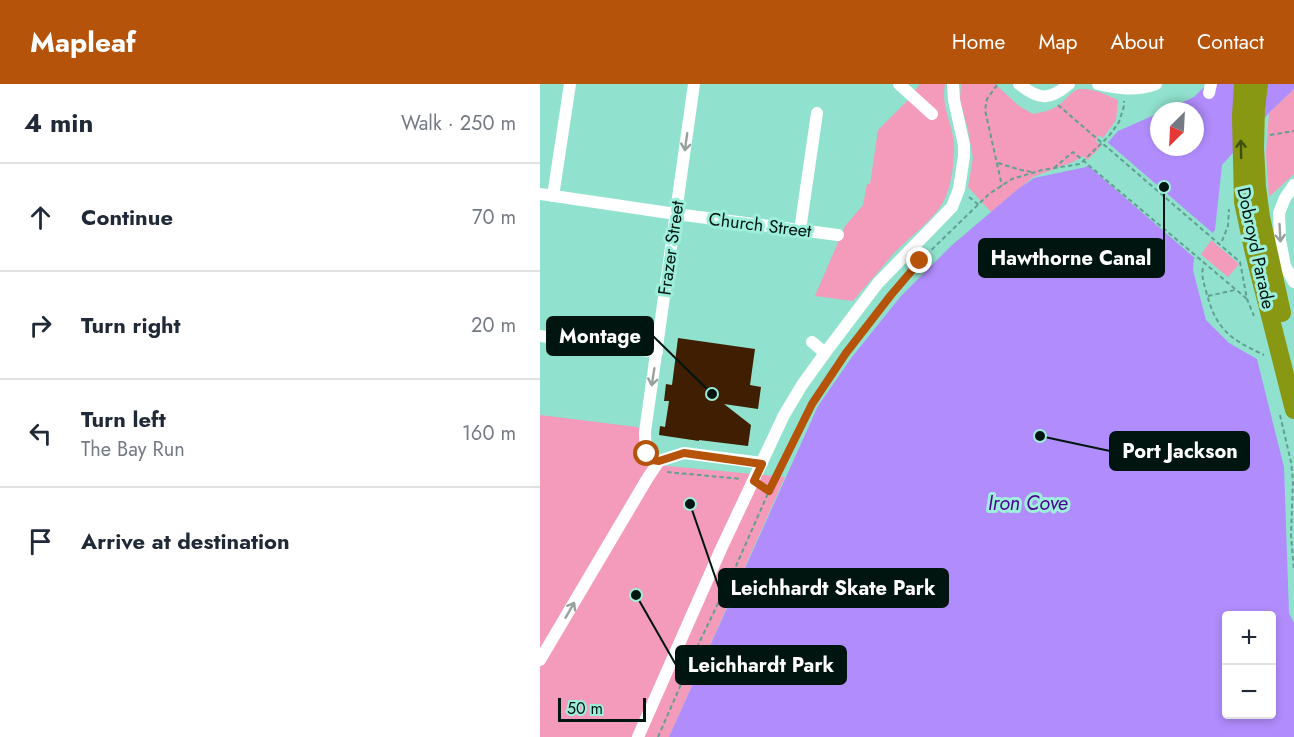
<!DOCTYPE html>
<meta charset="utf-8">
<style>
:root{--surface:#fff;--page:#f2f2f3;--text:#1f2937;--muted:#747a83;--line:#e0e1e3;--accent:#b45309}
body{margin:0;font-family:Jost,sans-serif;background:var(--page);color:var(--text)}
.controls{position:absolute;right:18px;bottom:18px;display:grid;overflow:hidden;border-radius:6px;box-shadow:0 3px 9px #0003}
.controls button{width:54px;height:54px;display:grid;place-items:center;padding:0;border:0;border-bottom:2px solid var(--line);background:var(--surface);color:var(--text);font:30px sans-serif}
.compass{position:absolute;left:610px;top:18px;width:54px;height:54px;border-radius:50%;background:var(--surface);box-shadow:0 3px 9px #0003;rotate:204deg}
.scale{position:absolute;left:18px;bottom:15px;width:88px;box-sizing:border-box;padding-left:6px;border:3px solid #001510;border-top:0;font-size:16px;line-height:21px;white-space:nowrap;color:#001510;-webkit-text-stroke:4px #9defdb;paint-order:stroke}
.stop{position:absolute;width:18px;height:18px;margin:-14px;border:4px solid #b45309;border-radius:50%;background:#fff}
.stop.end{background:#b45309;border-color:#fff;box-shadow:0 2px 6px #0008}
.list{margin:0;padding:0;list-style:none}
h2{display:flex;justify-content:space-between;align-items:center;height:78px;margin:0;padding:0 24px;font-size:26px}
h2 small{font-size:20px;font-weight:400;color:var(--muted)}
.list li{display:grid;grid-template-columns:39px 1fr auto;gap:18px;align-items:center;box-sizing:border-box;height:108px;padding:0 24px;border-top:2px solid var(--line)}
.list b{display:block;font-size:22px;white-space:nowrap}
.list p{margin:0;font-size:20px;white-space:nowrap;color:var(--muted)}
.list em{font-size:20px;font-style:normal;color:var(--muted)}
.icon{flex:none;width:33px;height:33px;fill:none;stroke:currentColor;stroke-width:2;stroke-linecap:round;stroke-linejoin:round}
.map{position:relative;flex:none;width:754px;height:653px;overflow:hidden}
header{display:flex;align-items:center;gap:36px;box-sizing:border-box;height:84px;padding:0 30px;background:var(--accent);color:#fff}
header strong{font-size:28px}
nav{display:flex;gap:33px;margin-inline-start:auto;font-size:21px}
main{display:flex}
aside{flex:1;background:var(--surface)}
.map>svg:first-child{display:block}
</style>
<header>
<strong>Mapleaf</strong>
<nav><a>Home</a><a>Map</a><a>About</a><a>Contact</a></nav>
</header>
<main>
<aside>
<h2>4 min<small>Walk · 250 m</small></h2>
<ul class="list">
<li><svg class="icon" aria-label="ahead" viewBox="0 0 24 24"><path d="M12 20V5M6 11l6-6 6 6"/></svg><div><b>Continue</b></div><em>70 m</em></li>
<li><svg class="icon" aria-label="right" viewBox="0 0 24 24"><path d="M7 20v-9h11M14 6l5 5-5 5"/></svg><div><b>Turn right</b></div><em>20 m</em></li>
<li><svg class="icon" aria-label="left" viewBox="0 0 24 24"><path d="M17 20v-9H6M10 6l-5 5 5 5"/></svg><div><b>Turn left</b><p>The Bay Run</p></div><em>160 m</em></li>
<li><svg class="icon" aria-label="arrive" viewBox="0 0 24 24"><path d="M6 21V4h12l-3 4 3 4H6"/></svg><div><b>Arrive at destination</b></div></li>
</ul>
</aside>
<div class="map">
<svg width="754" height="653" viewBox="0 0 754 653">
<rect width="100%" height="100%" fill="#90e2ce"/>
<g fill="#f49aba">
<path d="M380,0H405C400,25 416,44 414,68C413,86 411,106 401,122C389,139 370,153 355,168C341,184 327,201 313,217L275,212L305,142L323,121L327,100H330L338,46L367,17Z"/>
<path d="M421,0H455L479,22L493,30C502,28 510,27 517,22C525,18 531,6 540,5C553,4 567,11 578,16L576,36L563,54L559,51L556,57L699,180L688,193L543,72L533,78L493,93L451,128L428,103L433,74L428,46L420,15Z"/>
<polygon points="754,5 754,90 729,113 726,69 729,29"/>
<polygon points="0,331 97,343 101,345 101,367 106,380 245,393 129,653 0,653"/>
</g>
<path fill="#b18cfd" fill-rule="evenodd" d="M667,0H754V5L729,29L682,81L675,146L654,175L653,186L666,236L689,259L717,275L744,383L749,529L754,539V653H129L278,322L312,273L361,212L411,162L478,105L494,94L546,83L578,47L619,29V63H655V27H623L654,13ZM686,532H732V630H686Z"/>
<g fill="#90e2ce">
<polygon points="566,57 675,151 657,176 545,79"/>
<polygon points="205,484 227,494 230,487 239,491 231,506 223,503 226,497 203,486"/>
</g>
<polygon fill="#3f1e01" points="138,254 215,265 210,301 221,303 218,325 184,320 211,341 208,362 159,356 159,357 119,351 120,342 125,343 129,317 124,317 126,300 132,301"/>
<g fill="none" stroke-linecap="round" stroke-linejoin="round">
<g stroke="#61a090" stroke-width="2" stroke-dasharray="4.5 3" stroke-linecap="butt">
<polyline points="457,1 447,15 445,26 462,102"/>
<polyline points="518,21 700,178 707,215 714,232"/>
<polyline points="730,51 754,47"/>
<polyline points="458,79 481,86 492,88"/>
<polyline points="514,84 533,68 707,215"/>
<polyline points="429,113 439,121"/>
<polyline points="682,157 688,142 689,125"/>
<path d="M663,184C661,192 664,199 666,207C676,246 690,255 724,271"/>
<polyline points="668,212 695,206"/>
<polyline points="740,331 751,378 753,397 751,451 754,487"/>
<polyline points="127,388 201,395"/>
<polyline points="118,653 159,559 196,482 229,407 272,320 306,269 351,211 380,177 449,110 472,95 502,86 540,80 569,52 579,38 584,22 584,17"/>
</g>
<g stroke="#fff" stroke-width="12">
<polyline points="359,0 392,30"/>
<path d="M479,0C499,16 509,17 529,0"/>
<path d="M558,0C579,5 596,7 616,0"/>
<polyline points="669,9 671,0"/>
<polyline points="754,101 745,114 739,129 740,156 745,182 754,198"/>
<polyline points="0,110 136,130 298,151"/>
<polyline points="13,112 30,0"/>
<polyline points="260,146 277,29"/>
<polyline points="0,252 117,268"/>
<polyline points="272,258 285,269"/>
<path d="M119,377C105,374 105,360 105,348L154,0"/>
<polyline points="119,377 144,369 222,379"/>
<polyline points="0,576 107,395 119,377"/>
<polyline points="98,653 181,465 244,331 262,301 285,269 338,199 412,123 419,105 424,72 424,61 414,16 413,0"/>
</g>
<g stroke="#889812" stroke-width="18">
<polyline points="703,0 701,32 703,118 713,165 754,326"/>
<polyline points="719,0 716,25 715,64 717,103 721,133 742,229"/>
</g>
</g>
<defs><path id="oneway-shaft" d="M-6 0H5M1.5-3L5.5 0L1.5 3" fill="none" stroke-width="1.6" stroke-linecap="round" stroke-linejoin="round" transform="scale(1.5)"/></defs>
<g stroke="#99a19f">
<use href="#oneway-shaft" transform="translate(146 58) rotate(98)"/>
<use href="#oneway-shaft" transform="translate(740 149) rotate(87)"/>
<use href="#oneway-shaft" transform="translate(113 293) rotate(99)"/>
<use href="#oneway-shaft" transform="translate(30 526) rotate(-60)"/>
</g>
<use stroke="#3d5011" href="#oneway-shaft" transform="translate(701 65) rotate(-91)"/>
<g fill="none" stroke-linecap="round" stroke-linejoin="round">
<polyline stroke="#b45309" stroke-width="8" points="107,370 112,376 119,377 144,369 222,380 214,397 229,407 272,320 306,269 351,211 380,177"/>
</g>
<g text-anchor="middle" stroke-width="6" stroke-linejoin="round" paint-order="stroke">
<g font-size="18" fill="#001510" stroke="#9defdb">
<text transform="translate(220 141) rotate(7)" y="6">Church Street</text>
<text transform="translate(131 164) rotate(-82)" y="6">Frazer Street</text>
<text transform="translate(716 164) rotate(78)" y="6">Dobroyd Parade</text>
</g>
<g font-size="20" font-style="italic" fill="#4c0091" stroke="#9defdb">
<text x="488" y="426">Iron Cove</text>
</g>
</g>
<path fill="none" stroke="#001510" stroke-width="2" d="M624 103L624 174M172 310L113 252M500 352L570 367M150 420L179 504M96 511L136 581"/>
<g fill="#001510" stroke="#9defdb" stroke-width="2">
<circle cx="624" cy="103" r="6"/>
<circle cx="172" cy="310" r="6"/>
<circle cx="500" cy="352" r="6"/>
<circle cx="150" cy="420" r="6"/>
<circle cx="96" cy="511" r="6"/>
</g>
<g fill="#001510" stroke="#001510" stroke-width="2">
<rect x="439" y="155" width="185" height="38" rx="6"/>
<rect x="7" y="233" width="106" height="38" rx="6"/>
<rect x="570" y="348" width="139" height="38" rx="6"/>
<rect x="179" y="485" width="229" height="38" rx="6"/>
<rect x="136" y="562" width="170" height="38" rx="6"/>
</g>
<g font-size="20" text-anchor="middle" font-weight="bold" fill="#fff">
<text x="531" y="181">Hawthorne Canal</text>
<text x="60" y="259">Montage</text>
<text x="640" y="374">Port Jackson</text>
<text x="293" y="511">Leichhardt Skate Park</text>
<text x="221" y="588">Leichhardt Park</text>
</g>
</svg>
<div class="controls">
<button>+</button>
<button>−</button>
</div>
<svg class="compass" viewBox="-18 -18 36 36"><path d="M0-13l5 13h-10z" fill="#e53935"/><path d="M0 13l5-13h-10z" fill="#747a83"/></svg>
<div class="scale">50 m</div>
<div class="stop" style="left:107px;top:370px"></div>
<div class="stop end" style="left:380px;top:177px"></div>
</div>
</main>
